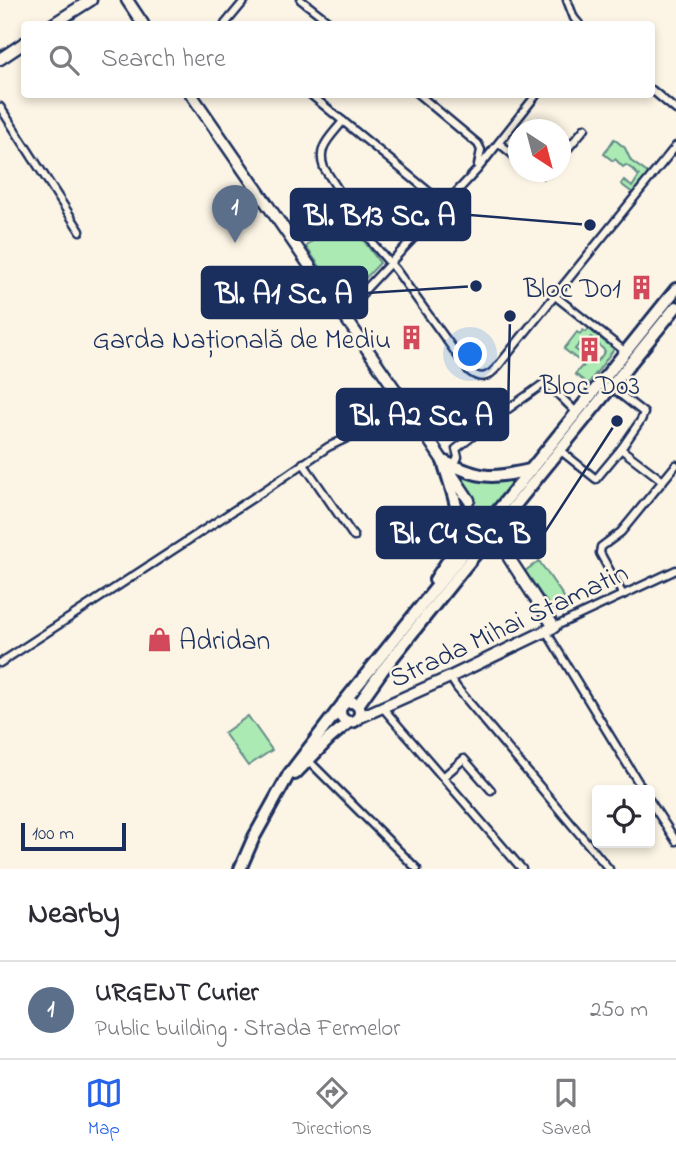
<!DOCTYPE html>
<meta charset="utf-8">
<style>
:root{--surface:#fff;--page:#f7f7f7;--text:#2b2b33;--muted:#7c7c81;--line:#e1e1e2;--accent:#2563eb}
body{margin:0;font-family:"Indie Flower",sans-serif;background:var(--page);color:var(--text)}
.controls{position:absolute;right:21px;bottom:21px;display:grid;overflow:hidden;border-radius:7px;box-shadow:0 4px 10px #0003}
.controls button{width:63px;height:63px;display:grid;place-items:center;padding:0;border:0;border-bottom:2px solid var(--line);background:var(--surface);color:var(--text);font:35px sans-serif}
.compass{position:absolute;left:508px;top:119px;width:63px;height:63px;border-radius:50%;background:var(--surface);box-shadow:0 4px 10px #0003;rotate:144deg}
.scale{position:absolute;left:21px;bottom:18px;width:105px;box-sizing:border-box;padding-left:7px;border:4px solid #1b2f5e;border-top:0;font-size:19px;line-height:24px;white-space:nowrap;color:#1b2f5e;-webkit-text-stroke:5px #fcf5e5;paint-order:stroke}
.you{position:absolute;left:471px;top:355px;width:24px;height:24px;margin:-18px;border:5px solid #fff;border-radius:50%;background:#1a73e8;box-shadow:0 0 0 10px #1a73e833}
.badge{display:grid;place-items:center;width:46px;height:46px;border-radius:50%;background:var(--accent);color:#fff;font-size:23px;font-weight:700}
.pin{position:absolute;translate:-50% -58px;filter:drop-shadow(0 2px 4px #0008)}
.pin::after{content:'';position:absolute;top:37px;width:24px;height:21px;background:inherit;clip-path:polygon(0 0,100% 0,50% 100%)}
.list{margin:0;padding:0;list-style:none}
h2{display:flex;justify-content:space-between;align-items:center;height:91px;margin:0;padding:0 28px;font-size:30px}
h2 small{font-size:23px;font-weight:400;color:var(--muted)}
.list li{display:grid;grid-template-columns:46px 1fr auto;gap:21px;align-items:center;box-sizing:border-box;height:98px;padding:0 28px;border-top:2px solid var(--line)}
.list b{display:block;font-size:26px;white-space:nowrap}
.list p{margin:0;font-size:23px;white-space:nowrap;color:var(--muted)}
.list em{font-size:23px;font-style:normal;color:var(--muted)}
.icon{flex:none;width:38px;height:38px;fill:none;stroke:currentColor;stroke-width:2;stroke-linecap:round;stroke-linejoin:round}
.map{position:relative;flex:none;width:676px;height:869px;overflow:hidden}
.search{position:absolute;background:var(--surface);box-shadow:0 4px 10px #0003;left:21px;right:21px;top:21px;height:77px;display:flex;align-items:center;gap:18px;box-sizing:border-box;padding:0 24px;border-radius:7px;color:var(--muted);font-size:26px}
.sheet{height:189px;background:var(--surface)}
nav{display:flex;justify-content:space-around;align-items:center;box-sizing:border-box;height:98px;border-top:2px solid var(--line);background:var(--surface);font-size:19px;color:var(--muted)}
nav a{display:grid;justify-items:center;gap:4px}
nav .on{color:var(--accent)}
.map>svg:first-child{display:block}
</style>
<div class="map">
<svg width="676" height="869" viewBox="0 0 676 869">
<rect width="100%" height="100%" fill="#fcf5e5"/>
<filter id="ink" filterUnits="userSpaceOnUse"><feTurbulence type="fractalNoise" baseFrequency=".0143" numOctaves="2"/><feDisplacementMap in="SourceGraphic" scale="14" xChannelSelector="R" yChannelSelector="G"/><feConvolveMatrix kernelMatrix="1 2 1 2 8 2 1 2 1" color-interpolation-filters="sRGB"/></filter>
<g filter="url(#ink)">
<g fill="#abeab2" stroke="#638c88" stroke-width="2">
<polygon points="614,139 625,148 631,161 649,174 634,194 621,184 624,180 632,187 639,176 632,169 626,165 623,167 615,159 613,161 604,154"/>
<polygon points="342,211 380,263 358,286 348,292 336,289 306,247"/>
<polygon points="589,329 614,349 588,384 575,374 582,366 584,367 580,362 583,358 591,364 595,359 598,361 605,351 591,337 586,343 582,341 575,349 583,355 578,360 564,349 577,332 580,334 583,330 586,332"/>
<polygon points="459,472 516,478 484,517 456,475"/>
<polygon points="539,561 566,600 552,610 525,571"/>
<polygon points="248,716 272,750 248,766 224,733"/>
</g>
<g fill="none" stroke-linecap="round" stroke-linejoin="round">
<polyline stroke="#cfcdca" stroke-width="10" stroke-dasharray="10 5" stroke-linecap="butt" points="469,500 509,558"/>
<defs>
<g id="street">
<polyline points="301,0 332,24"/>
<polyline points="567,0 574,18 579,24"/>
<polyline points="225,24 245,0"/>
<polyline points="652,90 676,110"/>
<polyline points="310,94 445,205"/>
<polyline points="418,94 478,144 481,150 478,165"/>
<polyline points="0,107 80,231"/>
<path d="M343,121C331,137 316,147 324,168L374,245L396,270L469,371C481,381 489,377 498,366L676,146"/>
<polyline points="499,143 518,159"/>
<polyline points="560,158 585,128"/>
<polyline points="534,172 544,174 549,172"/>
<polyline points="555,296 627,353"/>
<polyline points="333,301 364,291 477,170 537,94"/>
<polyline points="346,319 364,291"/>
<polyline points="611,387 644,413 641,420 621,449 663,481"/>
<polyline points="561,451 596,479 621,449"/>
<polyline points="303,463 354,537"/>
<polyline points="454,466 458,457 456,449 508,409 546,382 577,413"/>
<polyline points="623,595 600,553 601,547 621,532 676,465"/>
<polyline points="554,627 676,570"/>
<polyline points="546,631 643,790"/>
<polyline points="0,663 265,490 328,447 351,436 403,401"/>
<polyline points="450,677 457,688 609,869"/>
<polyline points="383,708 522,869"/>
<polyline points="308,760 417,869"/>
<polyline points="443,777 464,759 491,790"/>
<polyline points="650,801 676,841"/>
</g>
<g id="secondary">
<polyline points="127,0 143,24"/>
<polyline points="53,24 91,0"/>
<polyline points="0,59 24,43"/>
<polyline points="191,94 403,401 469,500"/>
<polyline points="358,718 450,677 554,627 509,558"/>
</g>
<g id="primary">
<path d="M443,461C483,479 488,479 530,470"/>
<path d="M435,580C443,567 456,552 458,536C462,516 449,482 443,461"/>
<circle cx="350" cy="712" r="10"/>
<polyline points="343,703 676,289"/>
<polyline points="358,705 382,671 461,572 676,307"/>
<polyline points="295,774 329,739 349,722"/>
<polyline points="240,869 254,837 289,774 341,706"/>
</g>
</defs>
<use href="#street" stroke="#1b2f5e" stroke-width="11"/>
<use href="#secondary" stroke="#1b2f5e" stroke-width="15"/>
<use href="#primary" stroke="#1b2f5e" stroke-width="16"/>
<use href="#street" stroke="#fcf5e5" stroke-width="6"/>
<use href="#secondary" stroke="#fcf5e5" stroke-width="10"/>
<use href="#primary" stroke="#fcf5e5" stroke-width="10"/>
</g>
</g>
<defs>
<symbol id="building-bare" viewBox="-9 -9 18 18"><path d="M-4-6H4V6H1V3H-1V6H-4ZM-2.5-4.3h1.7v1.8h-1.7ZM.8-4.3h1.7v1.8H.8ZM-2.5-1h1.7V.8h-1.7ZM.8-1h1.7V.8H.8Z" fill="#d1495b" stroke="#fcf5e5" stroke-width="2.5" paint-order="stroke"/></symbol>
<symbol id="shop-bare" viewBox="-9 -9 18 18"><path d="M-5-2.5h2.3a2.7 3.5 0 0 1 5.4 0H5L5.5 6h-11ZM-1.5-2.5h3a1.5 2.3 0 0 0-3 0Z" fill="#d1495b" stroke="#fcf5e5" stroke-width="2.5" paint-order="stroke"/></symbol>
</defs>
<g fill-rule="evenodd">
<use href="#building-bare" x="624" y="270" width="35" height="35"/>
<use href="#building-bare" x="394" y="320" width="35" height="35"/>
<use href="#building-bare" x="572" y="332" width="35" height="35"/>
<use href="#shop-bare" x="142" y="622" width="35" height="35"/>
</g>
<g text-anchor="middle" stroke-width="5" stroke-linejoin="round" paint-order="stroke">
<g font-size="28" fill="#1b2f5e" stroke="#fcf5e5" text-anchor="end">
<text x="621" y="297">Bloc D01</text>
<text x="391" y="348">Garda Națională de Mediu</text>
<text x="590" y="394" text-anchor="middle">Bloc D03</text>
<text x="179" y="649" text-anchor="start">Adridan</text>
</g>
<g font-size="28" fill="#1b2f5e" stroke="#fcf5e5">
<text transform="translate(508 624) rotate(-25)" y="10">Strada Mihai Stamatin</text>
</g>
</g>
<path fill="none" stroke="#1b2f5e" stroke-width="2.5" d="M590 225L470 215M476 286L367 293M510 316L508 414M617 421L545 532"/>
<g fill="#1b2f5e" stroke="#fcf5e5" stroke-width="2.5">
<circle cx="590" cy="225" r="7"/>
<circle cx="476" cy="286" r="7"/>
<circle cx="510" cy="316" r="7"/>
<circle cx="617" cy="421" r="7"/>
</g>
<g fill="#1b2f5e" stroke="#1b2f5e" stroke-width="2.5">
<rect x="291" y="189" width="179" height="51" rx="7"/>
<rect x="202" y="267" width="165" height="51" rx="7"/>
<rect x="337" y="389" width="171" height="51" rx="7"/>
<rect x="377" y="507" width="168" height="51" rx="7"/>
</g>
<g font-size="30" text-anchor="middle" font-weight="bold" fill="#fff">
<text x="380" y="225">Bl. B13 Sc. A</text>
<text x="284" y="303">Bl. A1 Sc. A</text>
<text x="422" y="425">Bl. A2 Sc. A</text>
<text x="461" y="543">Bl. C4 Sc. B</text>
</g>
</svg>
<div class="controls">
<button><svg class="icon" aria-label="locate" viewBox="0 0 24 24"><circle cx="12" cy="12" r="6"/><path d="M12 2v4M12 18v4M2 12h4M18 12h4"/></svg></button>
</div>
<svg class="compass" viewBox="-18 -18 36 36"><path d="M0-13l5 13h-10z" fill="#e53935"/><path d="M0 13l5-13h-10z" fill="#7c7c81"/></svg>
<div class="scale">100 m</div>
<div class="you"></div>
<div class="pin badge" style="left:235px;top:243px;background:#5c6f8a">1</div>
<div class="search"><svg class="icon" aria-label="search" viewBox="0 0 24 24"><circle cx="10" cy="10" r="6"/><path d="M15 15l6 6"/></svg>Search here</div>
</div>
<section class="sheet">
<h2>Nearby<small></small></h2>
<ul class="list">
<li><span class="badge" style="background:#5c6f8a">1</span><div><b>URGENT Curier</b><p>Public building · Strada Fermelor</p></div><em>250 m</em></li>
</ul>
</section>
<nav>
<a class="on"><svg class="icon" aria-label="map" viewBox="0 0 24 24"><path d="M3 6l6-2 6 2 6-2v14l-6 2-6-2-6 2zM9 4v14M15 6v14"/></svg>Map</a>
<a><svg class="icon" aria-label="directions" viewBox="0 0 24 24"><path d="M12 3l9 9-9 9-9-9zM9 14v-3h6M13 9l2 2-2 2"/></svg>Directions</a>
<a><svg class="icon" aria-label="saved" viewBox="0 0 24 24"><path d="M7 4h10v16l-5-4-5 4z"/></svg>Saved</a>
</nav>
